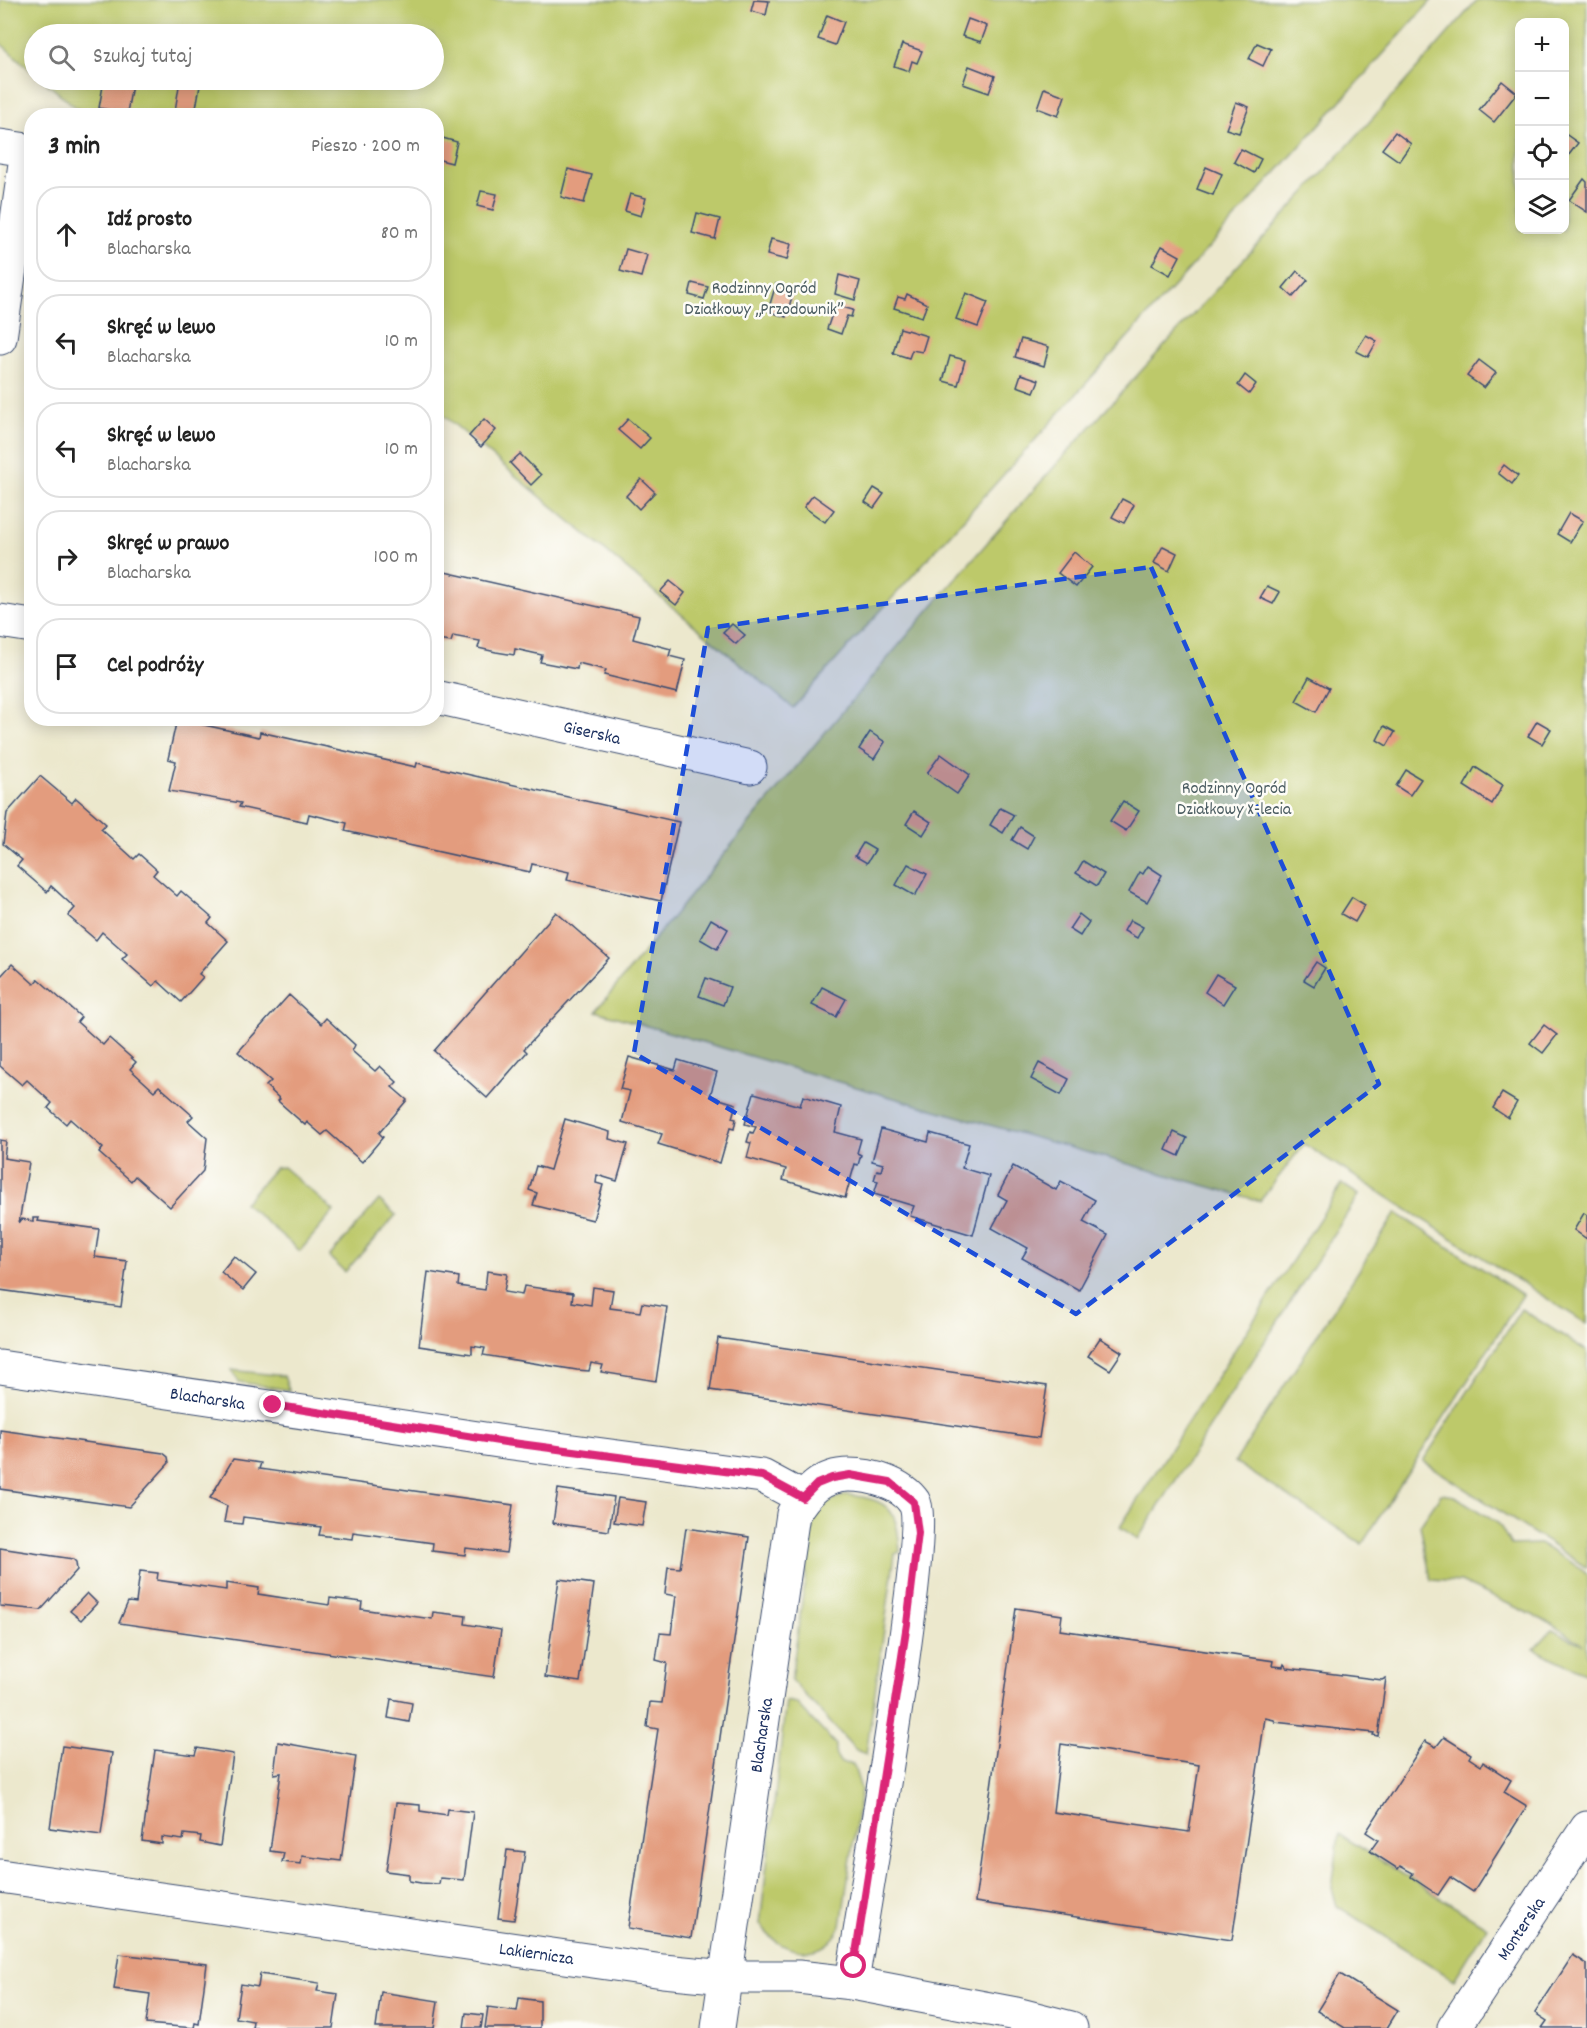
<!DOCTYPE html>
<html lang="pl">
<meta charset="utf-8">
<style>
:root{--surface:#fff;--page:#f2f2f2;--text:#222;--muted:#767676;--line:#e0e0e0}
body{margin:0;font-family:Dekko,sans-serif;background:var(--page);color:var(--text)}
.controls{position:absolute;right:18px;top:18px;display:grid;overflow:hidden;border-radius:12px;box-shadow:0 3px 15px #0003}
.controls button{width:54px;height:54px;display:grid;place-items:center;padding:0;border:0;border-bottom:2px solid var(--line);background:var(--surface);color:var(--text);font:30px sans-serif}
.stop{position:absolute;width:18px;height:18px;margin:-14px;border:4px solid #db2777;border-radius:50%;background:#fff}
.stop.end{background:#db2777;border-color:#fff;box-shadow:0 2px 6px #0008}
.list{margin:0;padding:0;list-style:none}
h2{display:flex;justify-content:space-between;align-items:center;height:78px;margin:0;padding:0 24px;font-size:26px}
h2 small{font-size:20px;font-weight:400;color:var(--muted)}
.list li{display:grid;grid-template-columns:39px 1fr auto;gap:18px;align-items:center;box-sizing:border-box;height:96px;margin:0 12px 12px;padding:0 12px;border:2px solid var(--line);border-radius:24px}
.list b{display:block;font-size:22px;white-space:nowrap}
.list p{margin:0;font-size:20px;white-space:nowrap;color:var(--muted)}
.list em{font-size:20px;font-style:normal;color:var(--muted)}
.icon{flex:none;width:33px;height:33px;fill:none;stroke:currentColor;stroke-width:2;stroke-linecap:round;stroke-linejoin:round}
.map{position:relative;flex:none;width:1587px;height:2028px;overflow:hidden}
.search{position:absolute;background:var(--surface);box-shadow:0 3px 15px #0003;left:24px;top:24px;width:420px;height:66px;display:flex;align-items:center;gap:15px;box-sizing:border-box;padding:0 21px;border-radius:33px;color:var(--muted);font-size:22px}
.panel{position:absolute;background:var(--surface);box-shadow:0 3px 15px #0003;left:24px;top:108px;width:420px;height:618px;border-radius:24px}
.map>svg:first-child{display:block}
</style>
<div class="map">
<svg width="1587" height="2028" viewBox="0 0 1587 2028">
<rect width="100%" height="100%" fill="#fdfcf7"/>
<filter id="ink" filterUnits="userSpaceOnUse"><feTurbulence type="fractalNoise" baseFrequency=".0167" numOctaves="2"/><feDisplacementMap in="SourceGraphic" scale="12" xChannelSelector="R" yChannelSelector="G"/><feConvolveMatrix kernelMatrix="1 2 1 2 8 2 1 2 1" color-interpolation-filters="sRGB"/></filter>
<filter id="wash" filterUnits="userSpaceOnUse"><feTurbulence type="fractalNoise" baseFrequency=".008" numOctaves="4" result="noise"/><feDisplacementMap in="SourceGraphic" scale="24" xChannelSelector="R" yChannelSelector="G"/><feGaussianBlur stdDeviation="1.35" result="paint"/><feColorMatrix in="noise" values="0 0 0 0 0 0 0 0 0 0 0 0 0 0 0 0 0 1.4 0 .05"/><feComposite in="paint" operator="in"/></filter>
<g filter="url(#wash)">
<rect width="100%" height="100%" fill="#ece8cd"/>
<g fill="#bdc96b" stroke="#6c7c64" stroke-width="1.5" fill-rule="evenodd">
<polygon points="0,0 1432,0 793,708 437,410 436,116 85,115 43,80 434,80 434,34 34,34 34,73 0,43"/>
<path d="M1477,0H1587V1324L1304,1144L1260,1201L918,1105L596,1011C740,833 886,656 1038,485C1183,322 1335,165 1477,0ZM1520,22H1564V230H1520Z"/>
<polygon points="283,1167 334,1211 300,1251 244,1203 275,1168"/>
<polygon points="1342,1184 1359,1195 1138,1539 1120,1527"/>
<polygon points="379,1200 396,1215 345,1272 329,1257"/>
<polygon points="1396,1213 1523,1295 1362,1544 1235,1462"/>
<polygon points="1521,1309 1587,1351 1587,1568 1423,1461"/>
<polygon points="231,1370 284,1376 289,1390 239,1382"/>
<polygon points="1441,1494 1455,1496 1499,1524 1511,1545 1540,1544 1582,1569 1587,1575 1587,1674 1534,1649 1552,1630 1583,1645 1552,1624 1461,1582 1431,1580 1420,1525"/>
<path d="M848,1495C892,1500 897,1511 900,1552L895,1554L866,1754L856,1750L791,1680L813,1523C819,1507 831,1498 848,1495Z"/>
<path d="M786,1701L796,1703L836,1745V1756L841,1763L853,1764L861,1789L841,1926C824,1964 779,1955 760,1924Z"/>
<polygon points="1339,1834 1487,1927 1454,1980 1337,1906 1332,1888"/>
</g>
<g id="blocks">
<g fill="#e39c7e" fill-rule="evenodd">
<polygon points="754,0 769,1 766,15 751,11"/>
<polygon points="827,15 844,22 835,45 818,39"/>
<polygon points="968,19 987,26 981,42 962,36"/>
<polygon points="1257,43 1271,49 1263,66 1249,59"/>
<polygon points="902,44 922,51 917,63 912,61 909,71 894,66"/>
<polygon points="969,66 995,76 989,93 963,84"/>
<polygon points="104,80 132,85 127,113 99,108"/>
<polygon points="180,80 201,80 195,114 175,111"/>
<polygon points="1502,81 1517,93 1494,122 1479,110"/>
<polygon points="1044,88 1065,96 1058,116 1037,108"/>
<polygon points="1236,102 1249,107 1239,133 1226,129"/>
<polygon points="1395,132 1411,144 1399,161 1382,149"/>
<polygon points="1564,133 1578,143 1568,156 1564,154"/>
<polygon points="439,137 457,142 452,163 436,159"/>
<polygon points="1241,149 1261,159 1254,173 1234,162"/>
<polygon points="1206,167 1222,174 1213,195 1197,189"/>
<polygon points="568,169 592,175 584,203 561,197"/>
<polygon points="1584,179 1587,182 1587,212 1569,200"/>
<polygon points="481,191 497,194 493,210 477,206"/>
<polygon points="630,194 646,198 641,216 625,211"/>
<polygon points="697,213 720,219 715,239 692,233"/>
<polygon points="771,239 791,244 787,260 767,255"/>
<polygon points="1162,246 1180,256 1170,275 1152,265"/>
<polygon points="626,249 647,255 641,277 620,271"/>
<polygon points="1297,271 1308,280 1293,297 1283,288"/>
<polygon points="839,275 860,281 855,300 835,294"/>
<polygon points="692,283 708,287 704,299 689,295"/>
<polygon points="776,284 794,290 786,317 768,311"/>
<polygon points="966,293 988,302 978,327 956,319"/>
<polygon points="907,294 927,304 922,317 894,308 898,297 905,299"/>
<polygon points="835,305 853,310 851,317 847,316 841,334 827,329"/>
<polygon points="900,328 927,336 922,352 912,350 909,358 893,353"/>
<polygon points="1366,335 1377,341 1368,357 1356,351"/>
<polygon points="1021,339 1049,347 1044,366 1015,357"/>
<polygon points="950,356 965,360 958,385 943,381"/>
<polygon points="1479,360 1496,373 1484,388 1467,376"/>
<polygon points="1021,374 1039,380 1034,392 1017,386"/>
<polygon points="1245,375 1256,384 1249,394 1238,385"/>
<polygon points="484,419 496,430 481,447 469,436"/>
<polygon points="628,419 650,438 640,449 618,430"/>
<polygon points="520,454 541,475 531,485 510,463"/>
<polygon points="1504,465 1518,476 1512,484 1498,473"/>
<polygon points="641,479 655,492 639,509 626,496"/>
<polygon points="874,488 884,494 874,508 865,502"/>
<polygon points="813,495 834,510 825,522 804,507"/>
<polygon points="1122,499 1134,505 1124,523 1112,517"/>
<polygon points="1569,513 1583,521 1570,542 1557,534"/>
<polygon points="1163,546 1177,553 1169,571 1154,563"/>
<polygon points="1074,552 1092,567 1076,587 1058,573"/>
<polygon points="436,570 639,616 633,639 671,649 669,656 685,660 677,693 604,675 606,670 578,663 577,669 540,662 542,655 515,649 514,655 496,652 478,648 480,641 453,636 451,642 436,640"/>
<polygon points="670,581 685,593 676,605 660,592"/>
<polygon points="1267,586 1280,592 1273,604 1260,598"/>
<polygon points="732,624 745,635 736,644 723,633"/>
<polygon points="1309,677 1329,688 1316,712 1296,701"/>
<polygon points="177,719 259,737 260,732 416,767 417,763 679,822 661,901 567,880 569,872 532,864 530,872 345,831 347,823 309,814 307,822 239,807 241,803 169,791 176,761 168,759"/>
<polygon points="1537,721 1551,729 1542,744 1528,736"/>
<polygon points="1384,726 1395,732 1387,746 1377,740"/>
<polygon points="870,732 885,742 874,759 859,749"/>
<polygon points="941,754 970,775 957,794 927,773"/>
<polygon points="1475,767 1503,785 1492,804 1464,786"/>
<polygon points="1406,770 1421,779 1410,795 1396,786"/>
<polygon points="40,776 72,803 76,798 106,824 101,829 134,859 139,854 157,870 153,875 177,896 181,891 212,918 208,923 228,941 199,974 203,977 181,1002 158,981 153,986 122,959 127,954 102,932 96,940 68,916 75,908 51,886 47,892 17,866 22,860 3,844 7,813"/>
<polygon points="1123,801 1139,811 1126,831 1110,821"/>
<polygon points="1000,808 1014,815 1003,833 990,825"/>
<polygon points="914,811 931,822 923,835 906,824"/>
<polygon points="1020,827 1034,836 1027,849 1012,840"/>
<polygon points="863,843 875,850 867,863 855,856"/>
<polygon points="1083,861 1104,874 1097,886 1076,873"/>
<polygon points="908,864 927,874 915,896 896,885"/>
<polygon points="1148,866 1162,875 1147,902 1129,892 1140,872 1143,874"/>
<polygon points="1352,897 1365,905 1355,922 1341,914"/>
<polygon points="556,912 609,958 524,1049 527,1052 487,1098 434,1051"/>
<polygon points="1079,914 1089,922 1080,936 1069,929"/>
<polygon points="711,919 728,929 717,949 700,939"/>
<polygon points="1130,920 1143,927 1137,938 1124,931"/>
<polygon points="1316,962 1325,968 1314,986 1304,980"/>
<polygon points="12,964 34,984 38,979 81,1017 77,1022 103,1045 109,1038 136,1062 130,1069 154,1091 159,1086 193,1116 188,1121 207,1138 203,1171 170,1207 135,1176 131,1181 99,1153 103,1148 70,1119 66,1124 48,1108 52,1103 27,1080 22,1085 0,1066 0,977"/>
<polygon points="1216,974 1235,985 1223,1004 1205,992"/>
<polygon points="706,978 730,987 723,1005 699,996"/>
<polygon points="822,987 846,999 836,1017 812,1005"/>
<polygon points="289,995 321,1024 326,1018 355,1045 352,1051 375,1071 380,1066 397,1082 392,1087 407,1100 379,1133 383,1137 362,1162 327,1131 322,1135 307,1122 305,1125 278,1101 280,1099 266,1086 271,1081 238,1052"/>
<polygon points="1544,1025 1557,1035 1543,1053 1530,1043"/>
<polygon points="629,1057 675,1070 678,1060 717,1072 710,1096 736,1104 732,1118 736,1119 734,1129 730,1128 720,1163 658,1144 662,1134 622,1122 630,1091 620,1089"/>
<polygon points="1039,1063 1069,1079 1061,1095 1031,1079"/>
<polygon points="754,1093 800,1106 803,1096 841,1107 835,1132 861,1139 857,1153 861,1155 858,1165 855,1164 845,1198 783,1180 786,1169 747,1158 751,1143 747,1142 750,1132 753,1133 756,1127 745,1124"/>
<polygon points="1502,1093 1517,1102 1508,1118 1493,1108"/>
<polygon points="565,1119 610,1132 609,1139 628,1144 617,1181 597,1175 596,1183 603,1185 593,1220 533,1205 537,1193 529,1190 536,1166 550,1170"/>
<polygon points="881,1129 928,1142 930,1133 969,1144 962,1168 989,1176 973,1235 910,1216 914,1206 874,1194 878,1181 874,1180 877,1170 881,1171 883,1164 872,1161"/>
<polygon points="1174,1132 1187,1138 1179,1156 1166,1150"/>
<polygon points="0,1140 6,1141 4,1158 29,1162 19,1223 22,1219 33,1221 33,1218 39,1218 38,1221 99,1229 95,1257 127,1261 121,1307 0,1290"/>
<polygon points="1013,1166 1056,1190 1061,1181 1095,1200 1083,1222 1108,1235 1079,1290 1022,1258 1028,1248 992,1228 1007,1200 998,1195"/>
<polygon points="1584,1213 1587,1215 1587,1239 1574,1230"/>
<polygon points="234,1256 256,1274 243,1290 221,1272"/>
<polygon points="487,1271 507,1274 504,1292 522,1295 524,1286 573,1293 572,1302 591,1305 593,1287 613,1290 610,1308 640,1312 642,1303 667,1307 656,1381 601,1372 603,1365 591,1363 589,1371 577,1370 483,1355 485,1348 472,1346 472,1354 419,1346 428,1272 459,1277 458,1286 485,1290"/>
<polygon points="718,1338 1047,1386 1039,1438 710,1390"/>
<polygon points="1100,1338 1122,1352 1110,1370 1088,1356"/>
<polygon points="0,1430 163,1453 168,1457 169,1463 129,1507 0,1489"/>
<polygon points="233,1459 261,1463 259,1469 513,1505 506,1553 466,1548 465,1555 432,1551 433,1543 353,1532 352,1539 319,1535 321,1527 243,1517 242,1524 224,1522 227,1506 210,1498"/>
<polygon points="558,1489 614,1497 609,1531 553,1523"/>
<polygon points="618,1498 646,1502 642,1526 614,1522"/>
<polygon points="686,1528 749,1537 691,1938 628,1928 658,1729 647,1727 650,1702 662,1703 667,1663 656,1660 660,1633 671,1634 676,1596 665,1594 668,1567 680,1568"/>
<polygon points="0,1548 73,1559 76,1562 77,1570 41,1610 0,1606"/>
<polygon points="140,1571 158,1573 157,1580 226,1590 226,1583 259,1588 258,1594 329,1605 330,1598 362,1602 361,1609 432,1619 433,1612 466,1616 465,1624 501,1630 494,1677 119,1623 128,1602 136,1603"/>
<polygon points="559,1579 594,1584 580,1682 545,1677"/>
<polygon points="87,1593 97,1603 81,1620 70,1611"/>
<path d="M1016,1608L1062,1615L1060,1630L1274,1661L1273,1666L1283,1667L1284,1664L1287,1668L1382,1680L1386,1678L1378,1736L1373,1735L1374,1733L1275,1722L1274,1720L1265,1718L1232,1940L975,1902ZM1061,1744L1199,1765L1189,1832L1053,1812Z"/>
<polygon points="391,1699 412,1703 409,1722 388,1718"/>
<polygon points="1444,1737 1471,1754 1469,1758 1481,1766 1483,1762 1511,1780 1504,1792 1527,1806 1473,1892 1450,1877 1438,1895 1411,1877 1413,1873 1400,1866 1398,1869 1370,1851 1378,1840 1366,1832 1425,1741 1436,1747"/>
<polygon points="278,1742 356,1756 341,1861 302,1856 301,1864 282,1862 284,1853 270,1851 281,1773 274,1774"/>
<polygon points="62,1746 112,1753 101,1835 50,1828"/>
<polygon points="197,1748 233,1754 220,1846 200,1842 201,1836 184,1834 183,1840 162,1837 162,1844 142,1841 155,1750 195,1755"/>
<polygon points="396,1803 420,1805 420,1811 447,1815 448,1809 473,1812 464,1880 440,1878 439,1884 421,1883 409,1881 409,1874 386,1871"/>
<polygon points="507,1850 525,1852 514,1920 498,1918"/>
<polygon points="119,1954 207,1964 199,2024 195,2023 194,2028 146,2024 150,1994 114,1989"/>
<polygon points="1573,1955 1587,1964 1587,2026 1585,2028 1542,2028 1547,2021 1535,2013"/>
<polygon points="260,1974 319,1983 317,1991 338,1994 333,2028 252,2028 253,2021 236,2018 241,1984 258,1987"/>
<polygon points="1340,1974 1398,2010 1387,2028 1345,2028 1317,2011"/>
<polygon points="381,1992 438,2001 434,2028 376,2028"/>
<polygon points="519,1998 540,2001 540,2028 485,2028 488,2007 517,2011"/>
<polygon points="466,2013 483,2015 481,2028 464,2028"/>
</g>
</g>
</g>
<g filter="url(#ink)">
<use href="#blocks" fill-opacity="0" stroke="#3a4b6f" stroke-width="1.5"/>
<g fill="none" stroke-linecap="round" stroke-linejoin="round">
<defs>
<g id="minor">
<polyline points="0,146 27,150 0,338"/>
<polyline points="0,621 32,626"/>
<path id="s1" d="M436,697L750,767"/>
<path id="s2" d="M0,1367L505,1442L762,1476L803,1498"/>
<path id="s3" d="M0,1876L663,1971L726,1977H798L852,1983L1016,2014L1071,2028"/>
<path id="s4" d="M718,2028L793,1514C806,1492 822,1475 849,1475C871,1475 901,1483 914,1502C931,1529 860,1923 852,1983"/>
<path id="s5" d="M1454,2028L1587,1828"/>
</g>
</defs>
<use href="#minor" stroke="#3a4b6f" stroke-width="35"/>
<use href="#minor" stroke="#fff" stroke-width="33"/>
</g>
</g>
<g fill="none" stroke-linecap="round" stroke-linejoin="round" filter="url(#ink)">
<polyline stroke="#db2777" stroke-width="8" points="273,1405 505,1442 762,1476 803,1498 817,1484 832,1478 850,1475 890,1482 914,1502 918,1533 907,1624 854,1966"/>
</g>
<path fill="#1d4ed8" fill-opacity="0.2" stroke="#1d4ed8" stroke-width="4.5" stroke-dasharray="12 8" stroke-linejoin="round" d="M1151,567L1379,1084L1076,1314L634,1053L708,628Z"/>
<g text-anchor="middle" stroke-width="5" stroke-linejoin="round" paint-order="stroke">
<g font-size="18" fill="#4c5d62" stroke="#fdfcf7">
<text x="764" y="293">Rodzinny Ogród<tspan x="764" dy="21">Działkowy „Przodownik”</tspan></text>
<text x="1234" y="793">Rodzinny Ogród<tspan x="1234" dy="21">Działkowy X-lecia</tspan></text>
</g>
<g font-size="18" fill="#1b2f5e" stroke="#fdfcf7">
<text dy="6" stroke="none"><textPath href="#s1" startOffset="160">Giserska</textPath></text>
<text dy="6" stroke="none"><textPath href="#s2" startOffset="210">Blacharska</textPath></text>
<text dy="6" stroke="none"><textPath href="#s4" startOffset="296">Blacharska</textPath></text>
<text dy="6" stroke="none"><textPath href="#s5" startOffset="120">Monterska</textPath></text>
<text dy="6" stroke="none"><textPath href="#s3" startOffset="542">Lakiernicza</textPath></text>
</g>
</g>
</svg>
<div class="controls">
<button>+</button>
<button>−</button>
<button><svg class="icon" aria-label="locate" viewBox="0 0 24 24"><circle cx="12" cy="12" r="6"/><path d="M12 2v4M12 18v4M2 12h4M18 12h4"/></svg></button>
<button><svg class="icon" aria-label="layers" viewBox="0 0 24 24"><path d="M12 4l9 5-9 5-9-5zM3 14l9 5 9-5"/></svg></button>
</div>
<div class="stop" style="left:854px;top:1966px"></div>
<div class="stop end" style="left:273px;top:1405px"></div>
<div class="search"><svg class="icon" aria-label="search" viewBox="0 0 24 24"><circle cx="10" cy="10" r="6"/><path d="M15 15l6 6"/></svg>Szukaj tutaj</div>
<section class="panel">
<h2>3 min<small>Pieszo · 200 m</small></h2>
<ul class="list">
<li><svg class="icon" aria-label="ahead" viewBox="0 0 24 24"><path d="M12 20V5M6 11l6-6 6 6"/></svg><div><b>Idź prosto</b><p>Blacharska</p></div><em>80 m</em></li>
<li><svg class="icon" aria-label="left" viewBox="0 0 24 24"><path d="M17 20v-9H6M10 6l-5 5 5 5"/></svg><div><b>Skręć w lewo</b><p>Blacharska</p></div><em>10 m</em></li>
<li><svg class="icon" aria-label="left" viewBox="0 0 24 24"><path d="M17 20v-9H6M10 6l-5 5 5 5"/></svg><div><b>Skręć w lewo</b><p>Blacharska</p></div><em>10 m</em></li>
<li><svg class="icon" aria-label="right" viewBox="0 0 24 24"><path d="M7 20v-9h11M14 6l5 5-5 5"/></svg><div><b>Skręć w prawo</b><p>Blacharska</p></div><em>100 m</em></li>
<li><svg class="icon" aria-label="arrive" viewBox="0 0 24 24"><path d="M6 21V4h12l-3 4 3 4H6"/></svg><div><b>Cel podróży</b></div></li>
</ul>
</section>
</div>
